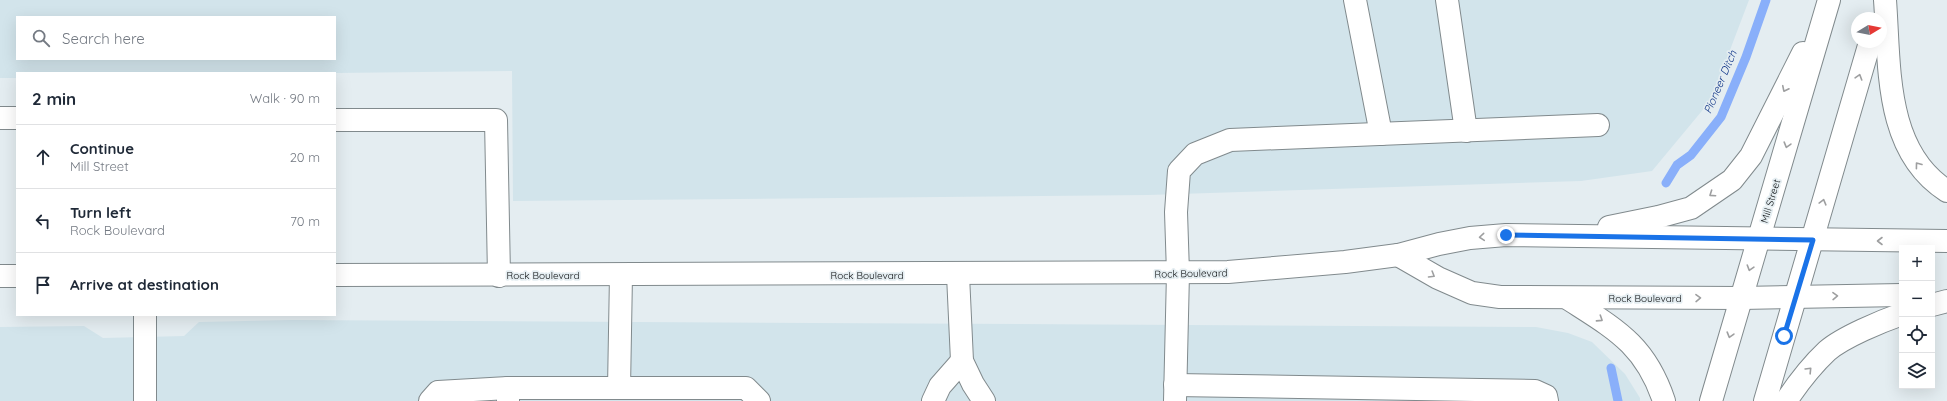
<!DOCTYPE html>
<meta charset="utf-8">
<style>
:root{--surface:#fff;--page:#f2f2f3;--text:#1f2937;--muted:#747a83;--line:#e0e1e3}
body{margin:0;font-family:Quicksand,sans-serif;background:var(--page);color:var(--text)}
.controls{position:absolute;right:12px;bottom:12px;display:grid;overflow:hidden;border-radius:0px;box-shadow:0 4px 16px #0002}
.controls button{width:36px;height:36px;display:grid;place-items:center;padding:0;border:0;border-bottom:1px solid var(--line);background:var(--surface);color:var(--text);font:20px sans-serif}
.compass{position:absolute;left:1851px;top:12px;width:36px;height:36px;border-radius:50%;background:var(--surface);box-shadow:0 4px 16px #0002;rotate:80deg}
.stop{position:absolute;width:12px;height:12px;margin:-9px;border:3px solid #1a73e8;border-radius:50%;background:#fff}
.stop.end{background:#1a73e8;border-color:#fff;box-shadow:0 1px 4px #0008}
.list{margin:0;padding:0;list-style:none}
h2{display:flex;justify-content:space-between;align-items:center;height:52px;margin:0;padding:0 16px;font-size:17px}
h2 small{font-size:13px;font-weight:400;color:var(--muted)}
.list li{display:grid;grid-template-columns:26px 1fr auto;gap:12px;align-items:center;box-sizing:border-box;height:64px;padding:0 16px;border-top:1px solid var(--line)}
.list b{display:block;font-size:15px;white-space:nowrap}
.list p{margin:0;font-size:13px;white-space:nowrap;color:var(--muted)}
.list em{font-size:13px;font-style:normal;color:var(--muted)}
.icon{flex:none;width:22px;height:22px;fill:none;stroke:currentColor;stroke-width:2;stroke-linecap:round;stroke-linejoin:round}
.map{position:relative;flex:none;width:1947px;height:401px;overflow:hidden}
.search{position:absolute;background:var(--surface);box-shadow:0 4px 16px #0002;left:16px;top:16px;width:320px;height:44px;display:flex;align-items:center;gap:10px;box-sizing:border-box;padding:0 14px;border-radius:0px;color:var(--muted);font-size:15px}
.panel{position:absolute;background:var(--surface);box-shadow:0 4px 16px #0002;left:16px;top:72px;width:320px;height:244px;border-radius:0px}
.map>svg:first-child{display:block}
</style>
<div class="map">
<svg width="1947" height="401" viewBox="0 0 1947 401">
<rect width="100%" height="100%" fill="#e4edf1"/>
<g fill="#d2e4eb" fill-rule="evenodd">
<path d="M0,0H1749L1711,100L1652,171L1581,181L1148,195L513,201L512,71L335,73H17V78H0ZM17,17H335V59H17Z"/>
<polygon points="292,320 1536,327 1568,333 1592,342 1625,374 1640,398 1640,401 0,401 0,327 84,326 103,338 184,336 199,322"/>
</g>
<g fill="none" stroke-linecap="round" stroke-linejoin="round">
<g stroke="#89affa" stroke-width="9">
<polyline points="1666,183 1677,165 1691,155 1721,117 1746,57 1766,0"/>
<polyline points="1611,368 1618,401"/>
</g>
<defs>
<g id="minor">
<polyline points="1355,0 1381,134"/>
<polyline points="1447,0 1466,131"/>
<polyline points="0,118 17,118"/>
<polyline points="335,120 496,120 499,276"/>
<polyline points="958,275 962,361 973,384 984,401"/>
<polyline points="1175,385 1535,391 1546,396 1547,401"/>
<polyline points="619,388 746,388 759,401"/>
<polyline points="145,401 145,315"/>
<polyline points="430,401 438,392 508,388"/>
<polyline points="508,401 508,388 619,388 621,275"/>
<polyline points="933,401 940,386 962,361"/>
<polyline points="1175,401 1178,273 1176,212 1179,171 1195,154 1230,140 1598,125"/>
</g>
<g id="major">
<path d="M1885,0C1890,66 1884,151 1947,191"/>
<polyline points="1609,227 1658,217 1691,208 1732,180 1751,156 1803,53"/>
<polyline points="1398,255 1438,278 1472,293 1500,297 1741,298 1902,295"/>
<polyline points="335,275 1228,272 1345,262 1398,255 1439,244 1470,238 1506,235 1947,241"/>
<polyline points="0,276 17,276"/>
<path d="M1567,298C1615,329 1645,344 1664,401"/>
<polyline points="1932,305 1947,301"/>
<polyline points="1711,401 1829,0"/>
<polyline points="1765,401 1870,42"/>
<path d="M1786,401C1798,383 1811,366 1827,351C1843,337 1882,321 1902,314"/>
</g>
</defs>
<use href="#minor" stroke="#818a8d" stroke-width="24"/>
<use href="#major" stroke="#818a8d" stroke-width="24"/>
<use href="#minor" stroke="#fff" stroke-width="22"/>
<use href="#major" stroke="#fff" stroke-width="22"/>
</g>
<defs><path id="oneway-chevron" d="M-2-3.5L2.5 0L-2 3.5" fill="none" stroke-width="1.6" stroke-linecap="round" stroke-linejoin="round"/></defs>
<g stroke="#9e9fa0">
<use href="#oneway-chevron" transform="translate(1859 77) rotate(-73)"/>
<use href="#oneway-chevron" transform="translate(1785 89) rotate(116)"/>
<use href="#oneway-chevron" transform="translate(1787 145) rotate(106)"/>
<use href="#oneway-chevron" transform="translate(1918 165) rotate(-127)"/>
<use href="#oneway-chevron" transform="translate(1712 194) rotate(146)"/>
<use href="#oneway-chevron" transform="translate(1823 202) rotate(-75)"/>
<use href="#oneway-chevron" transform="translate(1482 237) rotate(175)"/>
<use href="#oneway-chevron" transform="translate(1880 241) rotate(-180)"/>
<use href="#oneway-chevron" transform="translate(1750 268) rotate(107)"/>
<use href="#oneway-chevron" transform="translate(1432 275) rotate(31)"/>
<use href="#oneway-chevron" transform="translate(1835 296) rotate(-1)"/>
<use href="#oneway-chevron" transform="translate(1698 298) rotate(-1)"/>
<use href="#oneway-chevron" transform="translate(1600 319) rotate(33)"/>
<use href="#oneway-chevron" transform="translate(1730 335) rotate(106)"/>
<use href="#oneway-chevron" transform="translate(1809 370) rotate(-46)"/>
</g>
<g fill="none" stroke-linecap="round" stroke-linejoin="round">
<polyline stroke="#1a73e8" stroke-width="5" points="1506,235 1813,240 1784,336"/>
</g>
<g text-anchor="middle" stroke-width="3.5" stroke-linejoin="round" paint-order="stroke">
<g font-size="10" fill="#0d1012" stroke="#e4edf1">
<text transform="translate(1770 201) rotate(-73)" y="4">Mill Street</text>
<text transform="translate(1191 273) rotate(-1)" y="4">Rock Boulevard</text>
<text x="543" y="279">Rock Boulevard</text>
<text x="867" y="279">Rock Boulevard</text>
<text x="1645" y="302">Rock Boulevard</text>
</g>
<g font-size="11" font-style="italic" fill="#0e3487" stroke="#e4edf1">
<text transform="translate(1720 82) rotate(-67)" y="4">Pioneer Ditch</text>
</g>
</g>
</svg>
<div class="controls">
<button>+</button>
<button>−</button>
<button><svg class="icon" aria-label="locate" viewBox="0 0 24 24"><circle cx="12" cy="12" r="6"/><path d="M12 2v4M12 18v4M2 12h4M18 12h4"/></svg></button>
<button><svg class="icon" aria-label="layers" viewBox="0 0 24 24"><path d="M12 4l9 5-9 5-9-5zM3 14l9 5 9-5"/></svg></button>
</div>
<svg class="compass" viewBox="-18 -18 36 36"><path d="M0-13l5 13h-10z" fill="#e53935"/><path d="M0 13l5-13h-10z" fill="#747a83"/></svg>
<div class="stop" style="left:1784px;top:336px"></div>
<div class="stop end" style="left:1506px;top:235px"></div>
<div class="search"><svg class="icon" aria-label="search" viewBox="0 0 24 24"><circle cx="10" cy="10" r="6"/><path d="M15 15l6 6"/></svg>Search here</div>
<section class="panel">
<h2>2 min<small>Walk · 90 m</small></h2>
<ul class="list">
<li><svg class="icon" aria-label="ahead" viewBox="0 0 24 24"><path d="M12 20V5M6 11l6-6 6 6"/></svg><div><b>Continue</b><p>Mill Street</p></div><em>20 m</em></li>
<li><svg class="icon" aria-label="left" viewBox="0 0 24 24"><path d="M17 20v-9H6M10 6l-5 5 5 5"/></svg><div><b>Turn left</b><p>Rock Boulevard</p></div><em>70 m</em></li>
<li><svg class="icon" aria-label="arrive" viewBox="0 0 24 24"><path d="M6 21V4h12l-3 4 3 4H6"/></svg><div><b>Arrive at destination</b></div></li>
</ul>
</section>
</div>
